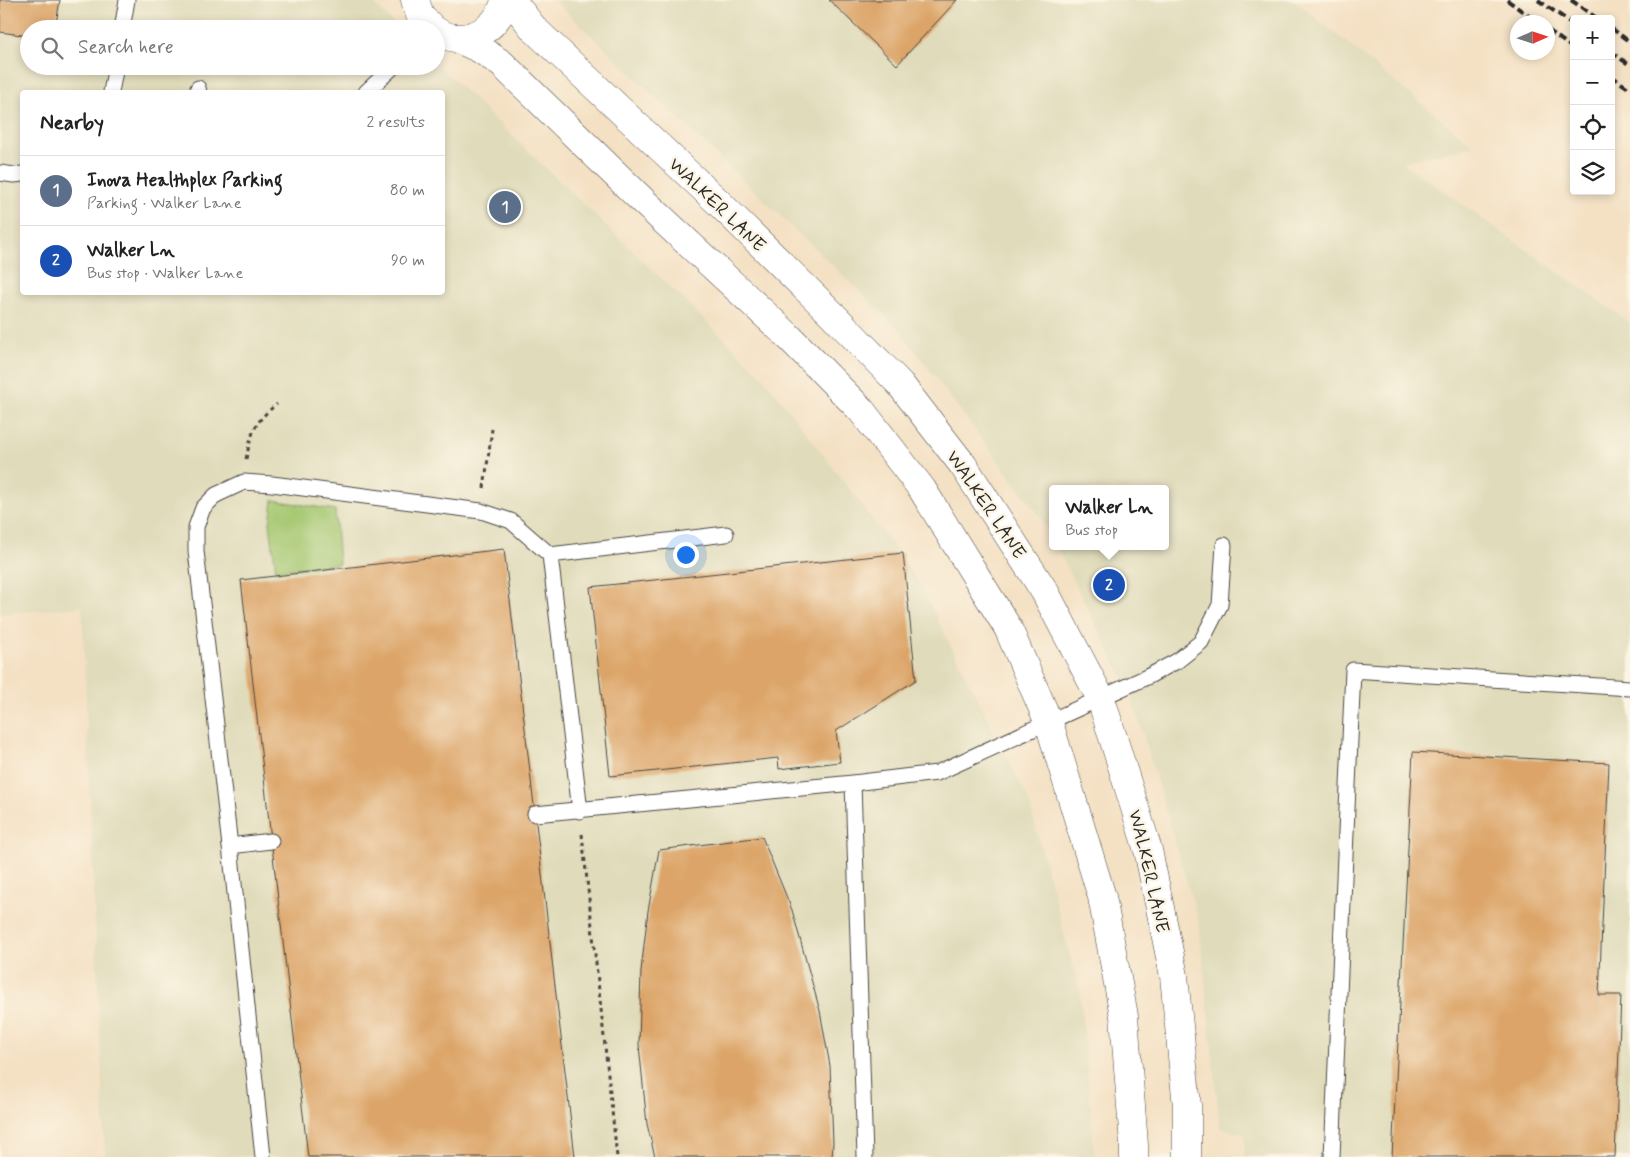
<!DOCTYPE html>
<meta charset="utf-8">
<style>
:root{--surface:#fff;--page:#f2f2f2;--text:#222;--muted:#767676;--line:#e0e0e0;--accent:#b5179e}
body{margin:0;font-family:Mynerve,sans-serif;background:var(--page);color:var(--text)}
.controls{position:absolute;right:15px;top:15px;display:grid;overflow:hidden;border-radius:5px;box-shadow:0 2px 8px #0003}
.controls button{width:45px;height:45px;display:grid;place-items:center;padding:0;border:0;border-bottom:1px solid var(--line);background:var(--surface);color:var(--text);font:25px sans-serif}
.compass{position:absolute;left:1510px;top:15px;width:45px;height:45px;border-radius:50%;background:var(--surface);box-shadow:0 2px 8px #0003;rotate:87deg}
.you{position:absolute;left:685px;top:554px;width:18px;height:18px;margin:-12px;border:4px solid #fff;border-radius:50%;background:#1a73e8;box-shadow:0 0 0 8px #1a73e833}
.badge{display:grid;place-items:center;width:32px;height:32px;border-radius:50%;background:var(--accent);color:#fff;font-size:16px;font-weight:700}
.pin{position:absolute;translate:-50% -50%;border:2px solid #fff;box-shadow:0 1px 5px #0006}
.popup{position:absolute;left:1049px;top:485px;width:120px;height:65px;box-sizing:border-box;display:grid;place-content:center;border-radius:5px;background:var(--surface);filter:drop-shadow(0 1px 4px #0005);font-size:16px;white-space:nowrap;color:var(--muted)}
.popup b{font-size:19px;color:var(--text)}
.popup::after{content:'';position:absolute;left:50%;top:100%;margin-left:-10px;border:10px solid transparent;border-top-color:var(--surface)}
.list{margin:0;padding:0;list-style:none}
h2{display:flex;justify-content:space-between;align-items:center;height:65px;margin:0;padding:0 20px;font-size:21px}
h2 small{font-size:16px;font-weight:400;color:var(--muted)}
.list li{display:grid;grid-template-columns:32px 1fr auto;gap:15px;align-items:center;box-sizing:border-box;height:70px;padding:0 20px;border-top:1px solid var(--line)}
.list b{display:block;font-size:19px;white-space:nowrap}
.list p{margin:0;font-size:16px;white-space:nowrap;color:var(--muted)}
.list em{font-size:16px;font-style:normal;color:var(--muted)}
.icon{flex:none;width:28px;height:28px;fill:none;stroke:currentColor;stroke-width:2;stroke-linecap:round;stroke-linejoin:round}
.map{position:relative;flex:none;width:1630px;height:1157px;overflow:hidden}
.search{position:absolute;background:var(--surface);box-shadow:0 2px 8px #0003;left:20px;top:20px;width:425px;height:55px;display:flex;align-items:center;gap:12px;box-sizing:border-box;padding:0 18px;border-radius:28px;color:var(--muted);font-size:19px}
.panel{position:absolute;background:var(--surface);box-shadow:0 2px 8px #0003;left:20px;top:90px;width:425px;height:205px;border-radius:5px}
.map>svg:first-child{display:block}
</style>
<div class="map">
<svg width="1630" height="1157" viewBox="0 0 1630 1157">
<rect width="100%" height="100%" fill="#fcf5e5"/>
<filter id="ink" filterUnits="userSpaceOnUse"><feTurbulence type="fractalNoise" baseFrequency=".02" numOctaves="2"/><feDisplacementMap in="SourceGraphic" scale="10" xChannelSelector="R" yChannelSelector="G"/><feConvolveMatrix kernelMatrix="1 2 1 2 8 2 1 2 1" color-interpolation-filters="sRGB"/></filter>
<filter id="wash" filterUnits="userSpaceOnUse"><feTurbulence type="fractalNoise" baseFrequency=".0096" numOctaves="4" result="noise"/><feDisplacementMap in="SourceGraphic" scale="20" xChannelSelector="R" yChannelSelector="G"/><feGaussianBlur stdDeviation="1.12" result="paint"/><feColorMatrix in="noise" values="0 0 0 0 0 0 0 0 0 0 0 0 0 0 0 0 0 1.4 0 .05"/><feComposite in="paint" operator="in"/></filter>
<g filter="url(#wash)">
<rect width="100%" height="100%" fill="#f4e1c4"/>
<g fill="#e0dcbb" fill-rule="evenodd">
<path d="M0,0H370L400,29H29V66H436V63L761,374L858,500L918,581L1028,799L1080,992L1095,1157H105L82,607L0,614ZM22,92H442V292H22Z"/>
<polygon points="554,0 1294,0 1474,146 1402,162 1630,323 1630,1157 1244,1157 1245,1135 1220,1128 1199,923 1131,694 1056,546 1165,546 1165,489 1053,489 1053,540 1042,519 898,328"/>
</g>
<polygon fill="#a4c770" stroke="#68794e" points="273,500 335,510 339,564 276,571 270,524"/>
<g id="blocks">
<g fill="#dca467">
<polygon points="0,0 60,0 55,29 29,29 29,36 0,32"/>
<polygon points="829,0 957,0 897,65"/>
<polygon points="504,549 575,1157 308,1157 241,580"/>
<polygon points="903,553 916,680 836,731 840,762 779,769 778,758 610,776 590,587"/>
<polygon points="1413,752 1609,763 1599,995 1621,995 1615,1157 1392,1157"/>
<polygon points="762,837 792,910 820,1011 830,1066 833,1143 832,1157 655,1157 647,1124 639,1045 641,971 648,911 659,850"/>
</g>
</g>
</g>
<g filter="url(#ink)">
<use href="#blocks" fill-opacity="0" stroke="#494642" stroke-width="1"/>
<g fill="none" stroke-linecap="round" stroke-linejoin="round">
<defs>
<g id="lane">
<polyline points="122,29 127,0"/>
<polyline points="198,88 199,92"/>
<polyline points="111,92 116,66"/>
<polyline points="366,92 394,66"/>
<polyline points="0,173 14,175 22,174"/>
<polyline points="550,555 726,534"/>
<polyline points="853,783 865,1157"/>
<polyline points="535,814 853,783 937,773 1149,676 1177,661 1201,642 1220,605 1224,545"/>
<polyline points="230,846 271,841"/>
<polyline points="263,1157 230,846 196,551 196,527 203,508 216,495 244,482 272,484 481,511 511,521 550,555 580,811"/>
<polyline points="1332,1157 1353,670 1630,688"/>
</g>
<g id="secondary">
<polyline points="415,0 420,15 433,29"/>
<polyline points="514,0 516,6 534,29 718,202 832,314 900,384 963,465 1045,592 1101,699 1148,850 1174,976 1187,1106 1187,1157"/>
<path d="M436,31C463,49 499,30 505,0"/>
<polyline points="456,38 480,49 502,64 644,202 787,335 861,410 922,489 1008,628 1049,723 1102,897 1124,1016 1134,1145 1134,1157"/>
</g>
</defs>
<use href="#lane" stroke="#494642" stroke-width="17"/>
<use href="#secondary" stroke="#494642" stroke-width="29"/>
<g stroke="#494642" stroke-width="3" stroke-dasharray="4 4" stroke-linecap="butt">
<path d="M246,459C252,431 254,422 277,404"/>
<polyline points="484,488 492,429"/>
<polyline points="582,834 617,1157"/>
</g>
<use href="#lane" stroke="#fff" stroke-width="15"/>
<use href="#secondary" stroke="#fff" stroke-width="28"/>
<g stroke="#2b2b2b" stroke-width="4" stroke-dasharray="8 4" stroke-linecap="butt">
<polyline points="1507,0 1537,22"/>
<polyline points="1538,0 1574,25"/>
<polyline points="1571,0 1598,19"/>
<polyline points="1611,28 1630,42"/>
<polyline points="1548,30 1574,49"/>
<polyline points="1611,52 1630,65"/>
<polyline points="1611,76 1630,89"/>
</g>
</g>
</g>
<g text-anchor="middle" stroke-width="5" stroke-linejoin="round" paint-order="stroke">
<g font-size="19" fill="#2b2b2b" stroke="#fcf5e5">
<text transform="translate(718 204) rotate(44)" y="7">WALKER LANE</text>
<text transform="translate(987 504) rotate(56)" y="7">WALKER LANE</text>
<text transform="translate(1150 871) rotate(77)" y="7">WALKER LANE</text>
</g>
</g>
</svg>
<div class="controls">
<button>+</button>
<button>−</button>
<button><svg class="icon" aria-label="locate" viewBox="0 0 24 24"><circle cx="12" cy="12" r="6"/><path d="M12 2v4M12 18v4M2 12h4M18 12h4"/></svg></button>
<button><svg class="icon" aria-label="layers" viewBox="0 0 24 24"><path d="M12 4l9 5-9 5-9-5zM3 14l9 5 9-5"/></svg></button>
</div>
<svg class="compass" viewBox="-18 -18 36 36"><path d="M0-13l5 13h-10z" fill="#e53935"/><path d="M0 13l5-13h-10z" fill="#767676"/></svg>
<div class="you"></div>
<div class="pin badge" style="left:505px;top:207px;background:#5c6f8a">1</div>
<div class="pin badge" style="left:1109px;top:585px;background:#1a4fb4">2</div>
<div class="popup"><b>Walker Ln</b>Bus stop</div>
<div class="search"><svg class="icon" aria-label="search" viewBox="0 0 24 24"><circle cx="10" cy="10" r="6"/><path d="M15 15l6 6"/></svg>Search here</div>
<section class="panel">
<h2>Nearby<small>2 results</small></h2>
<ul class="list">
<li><span class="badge" style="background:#5c6f8a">1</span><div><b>Inova Healthplex Parking</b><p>Parking · Walker Lane</p></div><em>80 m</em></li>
<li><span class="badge" style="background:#1a4fb4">2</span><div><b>Walker Ln</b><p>Bus stop · Walker Lane</p></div><em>90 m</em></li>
</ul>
</section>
</div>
